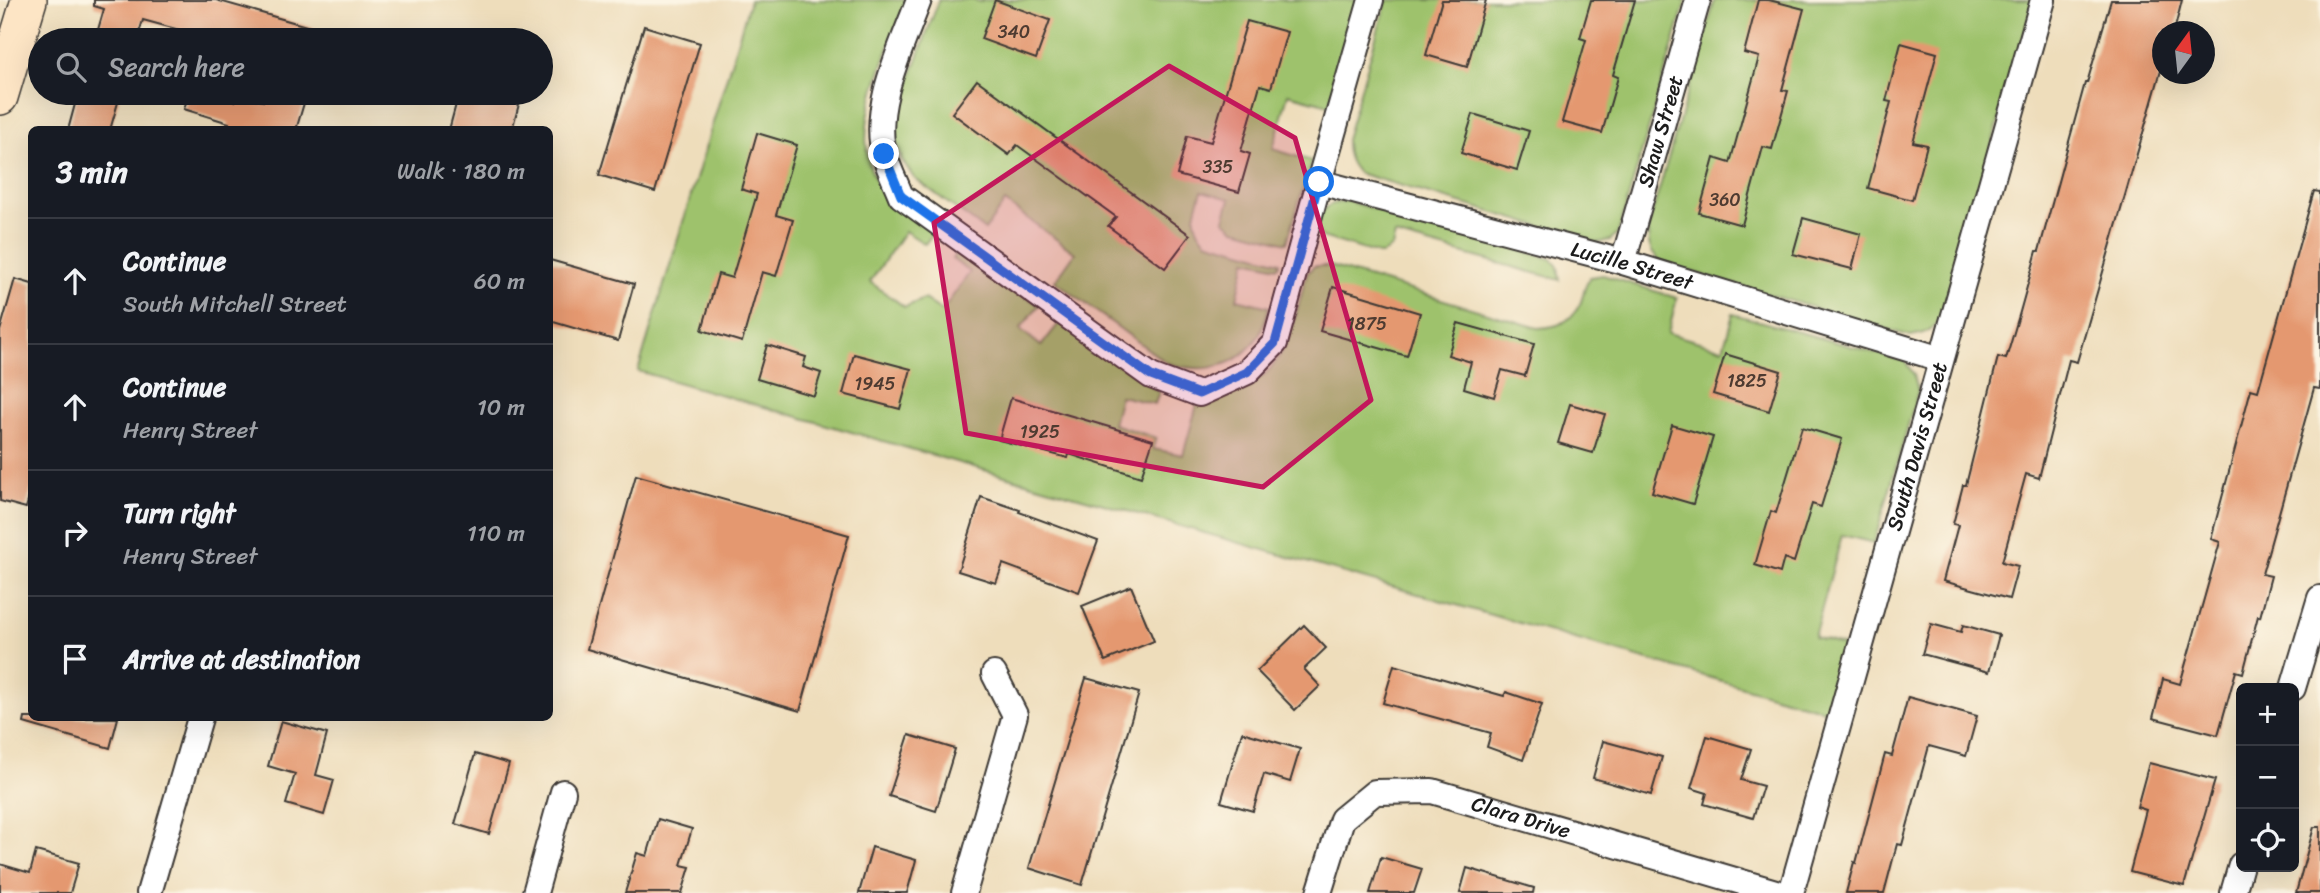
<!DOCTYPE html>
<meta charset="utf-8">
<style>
:root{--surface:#171b24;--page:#20242c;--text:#f1f3f6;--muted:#9ea1a6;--line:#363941}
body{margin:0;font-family:Sriracha,sans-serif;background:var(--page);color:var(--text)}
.controls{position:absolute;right:21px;bottom:21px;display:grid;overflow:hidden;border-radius:10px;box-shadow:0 7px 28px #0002}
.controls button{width:63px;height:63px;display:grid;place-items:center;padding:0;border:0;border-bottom:2px solid var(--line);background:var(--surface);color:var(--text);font:35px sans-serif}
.compass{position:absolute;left:2152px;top:21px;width:63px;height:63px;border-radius:50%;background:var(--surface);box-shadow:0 7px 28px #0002;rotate:15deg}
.stop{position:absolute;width:21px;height:21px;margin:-16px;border:5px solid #1a73e8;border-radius:50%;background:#fff}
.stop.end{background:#1a73e8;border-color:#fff;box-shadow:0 2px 7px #0008}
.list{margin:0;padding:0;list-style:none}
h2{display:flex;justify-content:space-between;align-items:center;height:91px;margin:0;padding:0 28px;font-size:30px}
h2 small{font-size:23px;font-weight:400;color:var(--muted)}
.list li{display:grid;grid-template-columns:46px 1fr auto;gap:21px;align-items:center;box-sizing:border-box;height:126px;padding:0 28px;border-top:2px solid var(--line)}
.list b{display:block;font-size:26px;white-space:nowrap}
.list p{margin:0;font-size:23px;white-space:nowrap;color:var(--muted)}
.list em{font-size:23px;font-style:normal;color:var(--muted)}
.icon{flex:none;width:38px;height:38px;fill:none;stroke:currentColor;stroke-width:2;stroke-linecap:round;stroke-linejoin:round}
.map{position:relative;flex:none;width:2320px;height:893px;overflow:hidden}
.search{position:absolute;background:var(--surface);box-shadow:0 7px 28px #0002;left:28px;top:28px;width:525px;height:77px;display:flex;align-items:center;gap:18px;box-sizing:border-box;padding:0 24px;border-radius:38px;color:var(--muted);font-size:26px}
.panel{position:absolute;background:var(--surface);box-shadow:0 7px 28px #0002;left:28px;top:126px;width:525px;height:595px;border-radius:10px}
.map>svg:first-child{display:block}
</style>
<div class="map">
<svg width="2320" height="893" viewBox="0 0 2320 893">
<rect width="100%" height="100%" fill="#fcf5e5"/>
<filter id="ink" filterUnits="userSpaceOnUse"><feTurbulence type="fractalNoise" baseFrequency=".0143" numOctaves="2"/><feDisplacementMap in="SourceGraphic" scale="14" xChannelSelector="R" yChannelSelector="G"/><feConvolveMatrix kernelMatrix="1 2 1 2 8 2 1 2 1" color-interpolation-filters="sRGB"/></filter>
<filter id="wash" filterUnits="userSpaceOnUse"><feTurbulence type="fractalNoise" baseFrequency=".00686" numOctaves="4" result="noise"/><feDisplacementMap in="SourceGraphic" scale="28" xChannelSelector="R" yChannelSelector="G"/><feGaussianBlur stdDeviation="1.57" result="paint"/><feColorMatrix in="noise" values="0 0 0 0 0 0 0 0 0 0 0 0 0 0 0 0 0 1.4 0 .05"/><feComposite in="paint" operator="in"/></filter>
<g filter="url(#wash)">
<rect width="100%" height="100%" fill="#edb"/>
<g fill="#9ec26c" stroke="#5d6f44" stroke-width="2">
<path d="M750,0H907C890,48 849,128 874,177C886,201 914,217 934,232L925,244L905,231L870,282L905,307L924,299L942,311L970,272L952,259L958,250L1039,305L1020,329L1041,346L1060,322L1159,392L1155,404L1120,396L1113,424L1156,438L1153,449L1183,455L1198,401C1220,395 1246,389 1265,374C1290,353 1298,304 1307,273L1314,266H1330L1538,328C1558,327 1570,323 1580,304C1584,295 1584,286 1590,277L1603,275L1677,298L1668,333L1723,349L1733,314L1905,361L1914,375L1918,391L1874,543L1842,535L1814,637L1846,646L1827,711L638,371Z"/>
<path d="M939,0H974L981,2L982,0H1359L1329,105L1288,94L1273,149L1311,161L1287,243L1235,229L1224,220L1230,199L1202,191C1195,213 1189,222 1206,241L1280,262L1278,267L1246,260L1237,299L1269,307C1265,321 1261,336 1250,347C1228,371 1196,372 1167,363L1055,281L1075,253L1005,202L985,230L914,178L902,160L896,142L895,120Z"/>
<path d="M1387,0H1686L1618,233L1610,240L1597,243L1358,173C1348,162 1346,154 1346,139Z"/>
<path d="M1715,0H2034L1941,318C1933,330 1924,334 1910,336L1662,263C1649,253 1648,243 1648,227Z"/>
<path d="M1347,201L1552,259L1558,267L1560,280L1395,235L1392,247L1381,255L1322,237L1316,230C1322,207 1324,204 1347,201Z"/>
</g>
<g id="blocks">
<g fill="#e49870">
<polygon points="94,0 216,0 338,35 337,40 216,40 143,20 137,40 95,40 104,9 94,6"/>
<polygon points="995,0 1050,20 1036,59 981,39"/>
<polygon points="1442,0 1486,0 1467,67 1426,55"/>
<polygon points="1591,0 1635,0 1613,75 1618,77 1602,133 1562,122 1586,40 1580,38"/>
<polygon points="1758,0 1769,0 1804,9 1782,90 1788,91 1772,149 1763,147 1742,225 1699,213 1714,158 1730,163 1759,57 1744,53"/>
<polygon points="2111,0 2182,0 2174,32 2162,32 2162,67 2077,362 2069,360 2039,478 2026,474 2002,562 2018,566 2009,599 1943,581 1958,525 1953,524 1963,485 1966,485 1998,357 2006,359 2020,312 2037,251 2039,251 2085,83 2087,83"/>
<polygon points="1247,21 1287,32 1271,88 1260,85 1241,151 1250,154 1239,192 1177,175 1187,136 1211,142"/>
<polygon points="644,26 700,43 655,192 599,175"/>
<polygon points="1901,43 1937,53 1913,142 1927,145 1912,200 1868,188 1891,102 1886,101"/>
<polygon points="977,80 1190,235 1165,268 1108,226 1116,217 1017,145 1009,155 952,113"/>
<polygon points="78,93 95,93 119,99 110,130 68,130"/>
<polygon points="189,93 208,93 235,101 237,94 263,101 265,93 307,93 296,130 227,130 229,123 184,109"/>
<polygon points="459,93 522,93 512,130 449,130"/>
<polygon points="1473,114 1529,131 1517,170 1461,153"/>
<polygon points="757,133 797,145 776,215 793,220 776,276 762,272 742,342 702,330 718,274 732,278 757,194 741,189"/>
<polygon points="2314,191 2320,192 2320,389 2314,388 2262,574 2271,576 2260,617 2258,616 2243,673 2236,671 2218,735 2153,718 2163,679 2180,684 2220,542 2211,539 2251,389 2258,391"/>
<polygon points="1803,218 1861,234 1852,269 1793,254"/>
<polygon points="550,260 634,284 618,341 550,321"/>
<polygon points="15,279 32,284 32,487 26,508 0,501 0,331"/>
<polygon points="1333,287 1420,313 1407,356 1320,331"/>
<polygon points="1458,323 1534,344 1525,376 1502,370 1494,397 1464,388 1471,362 1448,355"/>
<polygon points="767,345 806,357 803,367 821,373 814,396 757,379"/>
<polygon points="854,354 911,369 900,409 843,394"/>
<polygon points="1725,354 1781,371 1769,411 1713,394"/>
<polygon points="1011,398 1153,440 1141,477 1069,454 1068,458 999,440"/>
<polygon points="1570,404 1605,414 1593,453 1558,443"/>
<polygon points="1672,425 1713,437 1693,504 1652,492"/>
<polygon points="1802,427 1842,439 1821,507 1812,504 1794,562 1784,558 1780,573 1755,565 1771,511 1776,513"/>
<polygon points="636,475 849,535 800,711 587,649"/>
<polygon points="981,497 1020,510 1019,512 1098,541 1079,592 1003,564 996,583 958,571"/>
<polygon points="1131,586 1154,641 1105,661 1082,606"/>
<polygon points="1931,624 1961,632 1963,625 1999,635 1989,672 1922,654"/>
<polygon points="1304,625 1326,648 1304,669 1320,686 1295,710 1257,671"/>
<polygon points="1394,665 1504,696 1506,692 1542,704 1523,760 1487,747 1491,733 1383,703"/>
<polygon points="1086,678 1139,693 1082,885 1029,868"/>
<polygon points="1908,697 1977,716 1966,756 1929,746 1902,845 1897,844 1884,893 1846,893 1854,862 1856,863 1885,754 1892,756"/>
<polygon points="25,718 118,718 110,748 24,723"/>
<polygon points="281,721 327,734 316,775 334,780 324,815 286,804 295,774 268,766"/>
<polygon points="1242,732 1300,749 1290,782 1264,774 1253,811 1221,802"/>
<polygon points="909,735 955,749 936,811 889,796"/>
<polygon points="1707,736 1751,749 1741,780 1763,786 1753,818 1704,804 1707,793 1691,788"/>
<polygon points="1603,741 1662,757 1651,795 1593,778"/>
<polygon points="475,754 509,764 489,834 455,824"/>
<polygon points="2149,763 2215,780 2184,886 2130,872 2146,810 2137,807"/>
<polygon points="658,819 692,829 681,865 690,867 682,893 625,893 637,853 647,856"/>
<polygon points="2314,827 2320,827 2320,893 2296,893"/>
<polygon points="872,847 916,860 907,893 859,893"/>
<polygon points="36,851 79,863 70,893 0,893 0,864 30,873"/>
<polygon points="1381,857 1422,869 1414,893 1370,893"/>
<polygon points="1467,868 1534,888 1533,893 1460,893"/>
</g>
</g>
</g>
<g filter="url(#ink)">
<use href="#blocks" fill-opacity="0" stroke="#3c3934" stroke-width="2"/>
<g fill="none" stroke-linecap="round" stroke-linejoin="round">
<defs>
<g id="street">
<path d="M919,0C903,44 870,109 885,156C889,170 896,183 901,196L1151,376L1199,394L1247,372L1275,343L1319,182L1371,0"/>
<path id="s1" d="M1319,182L1623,262L1941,359"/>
<path id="s2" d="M1623,262L1698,0"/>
<polyline points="2293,688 2320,598"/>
<polyline points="149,893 200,718"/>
<polyline points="535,893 563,792"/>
<polyline points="964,893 1015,715 994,674"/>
<path id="s3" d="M1319,893L1342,819L1375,792L1432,791L1779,893"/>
<path id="s4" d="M1791,893L2043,0"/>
<polyline points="2233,893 2241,865"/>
</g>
<polyline id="secondary" points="0,97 29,0"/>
</defs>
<use href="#street" stroke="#3c3934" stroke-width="28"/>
<use href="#secondary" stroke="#3c3934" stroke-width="38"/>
<use href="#street" stroke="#fff" stroke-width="24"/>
<use href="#secondary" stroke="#fde5c5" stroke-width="35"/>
</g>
</g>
<g fill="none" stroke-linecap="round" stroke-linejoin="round" filter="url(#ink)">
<polyline stroke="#1a73e8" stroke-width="9" points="884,154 901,196 1151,376 1199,394 1247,372 1275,343 1319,182"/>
</g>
<path fill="#c2185b" fill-opacity="0.2" stroke="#c2185b" stroke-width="5" stroke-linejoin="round" d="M1169,66L1295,138L1371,400L1263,487L966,433L934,223Z"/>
<g text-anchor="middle" stroke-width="7" stroke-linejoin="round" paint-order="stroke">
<g font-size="18" fill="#4e3b31">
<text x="1014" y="38">340</text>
<text x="1218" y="173">335</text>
<text x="1725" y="206">360</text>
<text x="1367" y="330">1875</text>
<text x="1747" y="387">1825</text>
<text x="875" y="390">1945</text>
<text x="1040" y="438">1925</text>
</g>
<g font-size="21" fill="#1c1c1c" stroke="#fcf5e5">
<text dy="7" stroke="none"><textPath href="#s2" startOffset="136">Shaw Street</textPath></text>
<text dy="7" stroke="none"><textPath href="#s1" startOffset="324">Lucille Street</textPath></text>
<text dy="7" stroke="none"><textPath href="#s4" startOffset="464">South Davis Street</textPath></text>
<text dy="7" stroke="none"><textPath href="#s3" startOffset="270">Clara Drive</textPath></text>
</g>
</g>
</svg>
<div class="controls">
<button>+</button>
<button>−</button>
<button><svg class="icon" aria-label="locate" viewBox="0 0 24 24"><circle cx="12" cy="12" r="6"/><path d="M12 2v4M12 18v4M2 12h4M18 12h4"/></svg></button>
</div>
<svg class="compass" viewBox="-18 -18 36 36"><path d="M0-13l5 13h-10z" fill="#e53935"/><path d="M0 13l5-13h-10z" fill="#9ea1a6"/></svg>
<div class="stop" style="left:1319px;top:182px"></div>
<div class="stop end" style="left:884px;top:154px"></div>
<div class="search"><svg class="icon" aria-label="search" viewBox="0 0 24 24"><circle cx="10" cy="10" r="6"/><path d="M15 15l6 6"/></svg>Search here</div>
<section class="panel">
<h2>3 min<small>Walk · 180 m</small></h2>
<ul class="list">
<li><svg class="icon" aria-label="ahead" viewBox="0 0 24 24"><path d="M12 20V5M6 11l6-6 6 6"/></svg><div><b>Continue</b><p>South Mitchell Street</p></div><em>60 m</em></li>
<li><svg class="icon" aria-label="ahead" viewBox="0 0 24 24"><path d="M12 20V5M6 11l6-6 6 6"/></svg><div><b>Continue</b><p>Henry Street</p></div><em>10 m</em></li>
<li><svg class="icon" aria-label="right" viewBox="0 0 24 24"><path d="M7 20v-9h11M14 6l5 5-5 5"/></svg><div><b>Turn right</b><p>Henry Street</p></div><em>110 m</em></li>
<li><svg class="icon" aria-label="arrive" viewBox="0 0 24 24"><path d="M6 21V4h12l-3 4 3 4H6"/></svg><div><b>Arrive at destination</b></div></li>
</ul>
</section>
</div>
